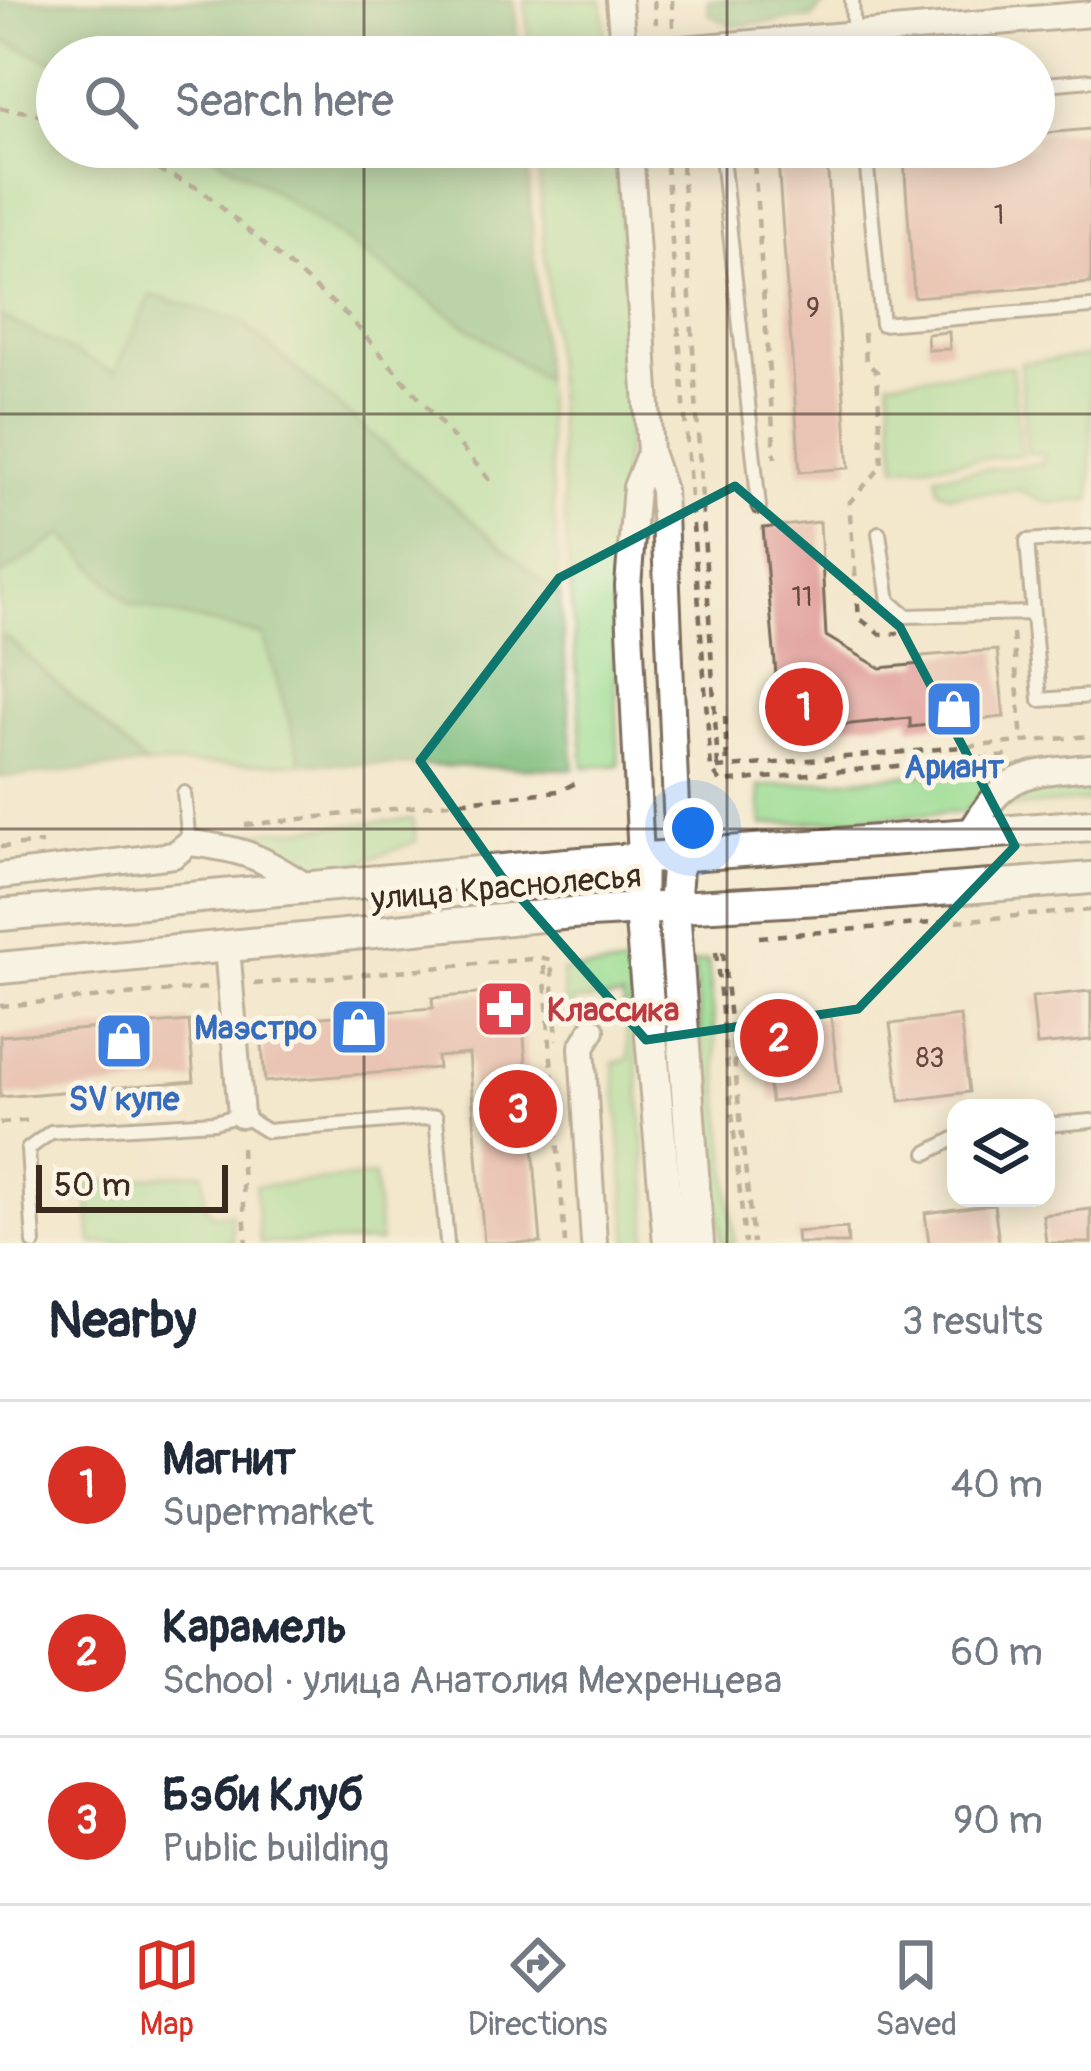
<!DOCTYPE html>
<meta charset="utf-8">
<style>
:root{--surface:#fff;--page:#f6f6f7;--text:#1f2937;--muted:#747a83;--line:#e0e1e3;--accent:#d93025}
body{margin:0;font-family:Pangolin,sans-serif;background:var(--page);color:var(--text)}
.controls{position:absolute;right:36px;bottom:36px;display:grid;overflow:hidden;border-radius:24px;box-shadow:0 6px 30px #0003}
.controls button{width:108px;height:108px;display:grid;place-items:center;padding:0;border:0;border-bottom:3px solid var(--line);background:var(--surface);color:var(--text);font:60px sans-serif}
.scale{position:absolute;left:36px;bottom:30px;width:192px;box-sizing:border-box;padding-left:12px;border:6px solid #3b2a1e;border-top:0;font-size:33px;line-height:42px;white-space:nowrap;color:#3b2a1e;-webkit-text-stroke:9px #fcf5e5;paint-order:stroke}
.you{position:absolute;left:693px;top:828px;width:42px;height:42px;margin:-30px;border:9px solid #fff;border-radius:50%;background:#1a73e8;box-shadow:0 0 0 18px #1a73e833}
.badge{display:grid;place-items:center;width:78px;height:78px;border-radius:50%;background:var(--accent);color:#fff;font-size:39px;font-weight:700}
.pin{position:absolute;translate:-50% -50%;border:6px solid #fff;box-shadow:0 3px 12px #0006}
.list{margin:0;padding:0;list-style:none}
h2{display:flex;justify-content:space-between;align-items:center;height:156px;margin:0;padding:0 48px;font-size:51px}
h2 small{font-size:39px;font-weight:400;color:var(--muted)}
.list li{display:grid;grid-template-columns:78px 1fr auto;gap:36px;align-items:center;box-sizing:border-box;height:168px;padding:0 48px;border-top:3px solid var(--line)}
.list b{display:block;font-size:45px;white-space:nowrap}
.list p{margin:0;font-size:39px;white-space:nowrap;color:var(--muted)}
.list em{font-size:39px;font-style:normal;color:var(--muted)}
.icon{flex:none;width:66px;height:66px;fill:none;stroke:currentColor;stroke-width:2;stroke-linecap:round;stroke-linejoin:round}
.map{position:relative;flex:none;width:1091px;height:1243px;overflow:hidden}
.search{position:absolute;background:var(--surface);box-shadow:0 6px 30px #0003;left:36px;right:36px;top:36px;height:132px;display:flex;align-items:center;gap:30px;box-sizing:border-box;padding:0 42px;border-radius:66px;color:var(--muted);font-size:45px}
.sheet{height:660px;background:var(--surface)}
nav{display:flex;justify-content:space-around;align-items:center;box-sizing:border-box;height:168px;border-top:3px solid var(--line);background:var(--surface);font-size:33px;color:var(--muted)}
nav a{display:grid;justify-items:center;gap:6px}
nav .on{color:var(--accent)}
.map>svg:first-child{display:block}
</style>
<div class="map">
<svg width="1091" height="1243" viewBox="0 0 1091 1243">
<rect width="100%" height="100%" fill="#fcf5e5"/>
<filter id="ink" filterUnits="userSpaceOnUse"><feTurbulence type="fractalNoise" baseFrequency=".00833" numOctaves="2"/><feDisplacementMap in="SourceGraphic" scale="24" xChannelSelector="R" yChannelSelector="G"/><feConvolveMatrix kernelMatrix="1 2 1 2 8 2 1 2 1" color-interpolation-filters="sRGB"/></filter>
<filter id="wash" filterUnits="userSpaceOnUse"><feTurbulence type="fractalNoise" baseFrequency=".004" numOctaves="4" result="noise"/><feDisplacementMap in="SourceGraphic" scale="48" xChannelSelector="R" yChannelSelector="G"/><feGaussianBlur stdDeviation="2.7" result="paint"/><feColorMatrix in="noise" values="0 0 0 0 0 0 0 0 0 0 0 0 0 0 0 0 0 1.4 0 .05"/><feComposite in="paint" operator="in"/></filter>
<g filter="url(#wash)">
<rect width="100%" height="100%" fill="#f3e7cc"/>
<g fill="#99db91" stroke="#6a8258" stroke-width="3">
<polygon points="525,0 602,0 607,57 530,57"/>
<polygon points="0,39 57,63 57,147 200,147 274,191 544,380 560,597 239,320 114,373 0,316"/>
<polygon points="537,147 614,147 633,375 612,591 619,765 584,767"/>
<polygon points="1091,356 1091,500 1047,503 1019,490 950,495 939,491 936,475 1044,463 1043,454 1027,453 1020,363"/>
<polygon points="1012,366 1021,455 897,467 889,380"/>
<polygon points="63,534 130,604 263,635 302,763 146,765 8,638 0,637 0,576"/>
<polygon points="1013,766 1017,768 987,788 965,812 762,825 759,787"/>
<polygon points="1091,778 1091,801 997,808 1027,784"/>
<path d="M413,819L416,841C389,852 335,877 307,862C286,851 272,839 248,833Z"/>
<polygon points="708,961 734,1243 721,1243 694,963"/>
<polygon points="629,966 648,1193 646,1243 629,1243 614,1063 629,1059 623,998 573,1001 573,1013 565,1014 562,971"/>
<polygon points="203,1172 206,1207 213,1215 231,1213 233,1243 92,1243 87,1183"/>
<polygon points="374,1176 380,1242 260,1243 255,1186"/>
</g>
<g fill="#7abb7b" stroke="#5a724c" stroke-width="3">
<polygon points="0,0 514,0 519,57 57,57 57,63 0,39"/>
<polygon points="708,0 825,0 825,2 812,18 734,26 709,15"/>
<polygon points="200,147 526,147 544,380 274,191"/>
<polygon points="151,295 239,320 560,597 574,769 302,763 263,635 130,604 63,534 0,576 0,316 114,372"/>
<polygon points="0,637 7,638 146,765 0,777"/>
</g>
<g id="blocks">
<g fill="#de9895">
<polygon points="1091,129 1091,283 914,297 903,147 1034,147 1034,134"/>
<polygon points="777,147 826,147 849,468 800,472"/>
<polygon points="949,332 950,349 928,350 927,334"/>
<polygon points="820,522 826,636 880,668 921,664 922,656 997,650 1004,717 910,727 910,718 813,728 779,708 763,528"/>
<polygon points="520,990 541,1243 484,1243 469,1054 437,1057 438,1068 265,1082 260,1022 433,1008 432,998"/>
<polygon points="1091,991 1091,1040 1037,1045 1032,997"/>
<polygon points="831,1016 840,1093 771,1102 761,1025"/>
<polygon points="960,1016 969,1092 900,1101 890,1024"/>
<polygon points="189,1021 194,1081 0,1097 0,1036"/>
<polygon points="994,1204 999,1243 929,1243 925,1213"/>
<polygon points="1091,1209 1091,1243 1046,1243 1043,1215"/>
<polygon points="847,1228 848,1243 797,1243 796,1232"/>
</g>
</g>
</g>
<g filter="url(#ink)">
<use href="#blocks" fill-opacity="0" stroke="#7b6c5b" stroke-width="3"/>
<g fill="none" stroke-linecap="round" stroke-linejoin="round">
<defs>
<g id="service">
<polyline points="852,0 855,57"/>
<polyline points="1034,85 1091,80"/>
<polyline points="721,147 759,507"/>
<polyline points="865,147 882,324 1091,307"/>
<polyline points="879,533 889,601 906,616 1032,613"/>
<polyline points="1091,536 1027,541 1040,700 1091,696"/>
<polyline points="184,793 189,843"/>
<polyline points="1046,1125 1091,1121"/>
<polyline points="927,1153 956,1138"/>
<polyline points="34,1243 28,1149 51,1132 214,1122 241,1115 267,1131 436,1117 447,1243"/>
</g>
<g id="minor">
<polyline points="619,0 624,57"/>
<polyline points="624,54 1091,14"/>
<polyline points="630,147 650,452 663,490 678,856"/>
<path d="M969,835C1005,772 1023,773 1091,767"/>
<polyline points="641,858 628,586 636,487 650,452"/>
<path d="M0,876L174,855L189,843C246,849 263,858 310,889"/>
<polyline points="227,947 241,1115"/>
<polyline points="592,1030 582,1047 594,1243"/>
</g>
<g id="tertiary">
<polyline points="678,856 674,907 698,1243"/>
<polyline points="641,858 640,910 669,1243"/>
<polyline points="0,915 567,864 1091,825"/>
<polyline points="0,968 572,913 837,898 1091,878"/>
</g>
</defs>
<use href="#service" stroke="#7b6c5b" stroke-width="18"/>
<use href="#minor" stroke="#7b6c5b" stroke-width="30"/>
<use href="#tertiary" stroke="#7b6c5b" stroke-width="36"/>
<g stroke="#7b6c5b" stroke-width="4.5" stroke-dasharray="9 9" stroke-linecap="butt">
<polyline points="654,0 656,24"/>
<polyline points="672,0 673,27"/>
<polyline points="0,108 34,113 57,124"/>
<polyline points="108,147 200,189 348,316 495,486"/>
<polyline points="665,147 711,769 721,782 1008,756"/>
<polyline points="681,147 718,768"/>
<polyline points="753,147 775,458"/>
<polyline points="864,333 866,362 877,372 882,466 849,503 859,618 880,634 899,633"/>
<polyline points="1013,634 1022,742"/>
<polyline points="725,716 727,767"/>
<polyline points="717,768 1091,736"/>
<polyline points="245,825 559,791 580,781"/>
<polyline points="0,847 42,843"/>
<polyline points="759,937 1091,910"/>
<polyline points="716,952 745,1243"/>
<polyline points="723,952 753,1243"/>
<polyline points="544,966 565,1243"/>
<polyline points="254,984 543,958 551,960 557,1040"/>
<polyline points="0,1006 206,988"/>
<polyline points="0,1123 33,1120"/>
<polyline points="241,1148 246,1243"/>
</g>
<use href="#service" stroke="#fff" stroke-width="12"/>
<use href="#minor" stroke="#fff" stroke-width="24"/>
<use href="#tertiary" stroke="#fff" stroke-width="30"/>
</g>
</g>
<path d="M0 0H1091V1243H0ZM735,486L900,627L1015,846L858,1009L646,1040L502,877L420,761L559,578Z" fill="#f3e7cc" fill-opacity=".55" fill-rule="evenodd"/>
<path fill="none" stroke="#0f766e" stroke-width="9" stroke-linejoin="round" d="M735,486L900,627L1015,846L858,1009L646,1040L502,877L420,761L559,578Z"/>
<path fill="none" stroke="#3b2a1e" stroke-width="3" stroke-opacity="0.55" d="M364,0V57M727,0V57M364,147V1243M727,147V1243M0,414H1091M0,829H1091"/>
<defs>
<symbol id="shop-square" viewBox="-11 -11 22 22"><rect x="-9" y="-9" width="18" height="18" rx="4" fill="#3f7fe0" stroke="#fcf5e5"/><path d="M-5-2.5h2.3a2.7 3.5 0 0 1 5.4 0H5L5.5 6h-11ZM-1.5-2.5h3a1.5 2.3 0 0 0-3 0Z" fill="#fff"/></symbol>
<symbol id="pharmacy-square" viewBox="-11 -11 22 22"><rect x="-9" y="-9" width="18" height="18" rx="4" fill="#e0444e" stroke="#fcf5e5"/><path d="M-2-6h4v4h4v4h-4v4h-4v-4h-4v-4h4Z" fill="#fff"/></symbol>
</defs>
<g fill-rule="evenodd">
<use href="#shop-square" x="921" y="676" width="66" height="66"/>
<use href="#pharmacy-square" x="472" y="976" width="66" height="66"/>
<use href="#shop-square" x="326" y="994" width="66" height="66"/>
<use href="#shop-square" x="91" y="1008" width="66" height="66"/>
</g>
<g text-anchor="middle" stroke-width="10" stroke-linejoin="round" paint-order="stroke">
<g font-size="27" fill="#64463c">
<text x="999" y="224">1</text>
<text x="813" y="317">9</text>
<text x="802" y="606">11</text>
<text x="930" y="1067">83</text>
</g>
<g font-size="33" font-weight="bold" fill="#366cbe" stroke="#fcf5e5">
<text x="954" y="778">Ариант</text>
<text x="317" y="1039" text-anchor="end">Маэстро</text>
<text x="124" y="1110">SV купе</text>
</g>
<g font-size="33" fill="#3b2a1e" stroke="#fcf5e5">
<text transform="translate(506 886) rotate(-5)" y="12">улица Краснолесья</text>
</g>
<g font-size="33" font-weight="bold" fill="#be3a42" stroke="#fcf5e5" text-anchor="start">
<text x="547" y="1021">Классика</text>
</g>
</g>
</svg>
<div class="controls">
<button><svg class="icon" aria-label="layers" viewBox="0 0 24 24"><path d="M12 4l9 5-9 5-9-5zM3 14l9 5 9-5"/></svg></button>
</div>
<div class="scale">50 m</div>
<div class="you"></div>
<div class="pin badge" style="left:804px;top:707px">1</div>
<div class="pin badge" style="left:779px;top:1038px">2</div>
<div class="pin badge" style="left:518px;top:1109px">3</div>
<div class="search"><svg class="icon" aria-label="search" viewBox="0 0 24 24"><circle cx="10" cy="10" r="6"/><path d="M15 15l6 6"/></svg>Search here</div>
</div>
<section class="sheet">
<h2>Nearby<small>3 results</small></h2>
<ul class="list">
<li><span class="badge">1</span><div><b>Магнит</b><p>Supermarket</p></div><em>40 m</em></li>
<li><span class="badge">2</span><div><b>Карамель</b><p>School · улица Анатолия Мехренцева</p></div><em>60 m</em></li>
<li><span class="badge">3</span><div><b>Бэби Клуб</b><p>Public building</p></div><em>90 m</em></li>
</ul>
</section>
<nav>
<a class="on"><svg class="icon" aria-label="map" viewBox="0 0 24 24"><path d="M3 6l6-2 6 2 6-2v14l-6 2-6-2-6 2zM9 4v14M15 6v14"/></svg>Map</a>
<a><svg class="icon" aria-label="directions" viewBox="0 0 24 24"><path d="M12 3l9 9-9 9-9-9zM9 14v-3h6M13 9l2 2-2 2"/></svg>Directions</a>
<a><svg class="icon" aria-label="saved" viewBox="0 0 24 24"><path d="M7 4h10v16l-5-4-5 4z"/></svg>Saved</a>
</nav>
